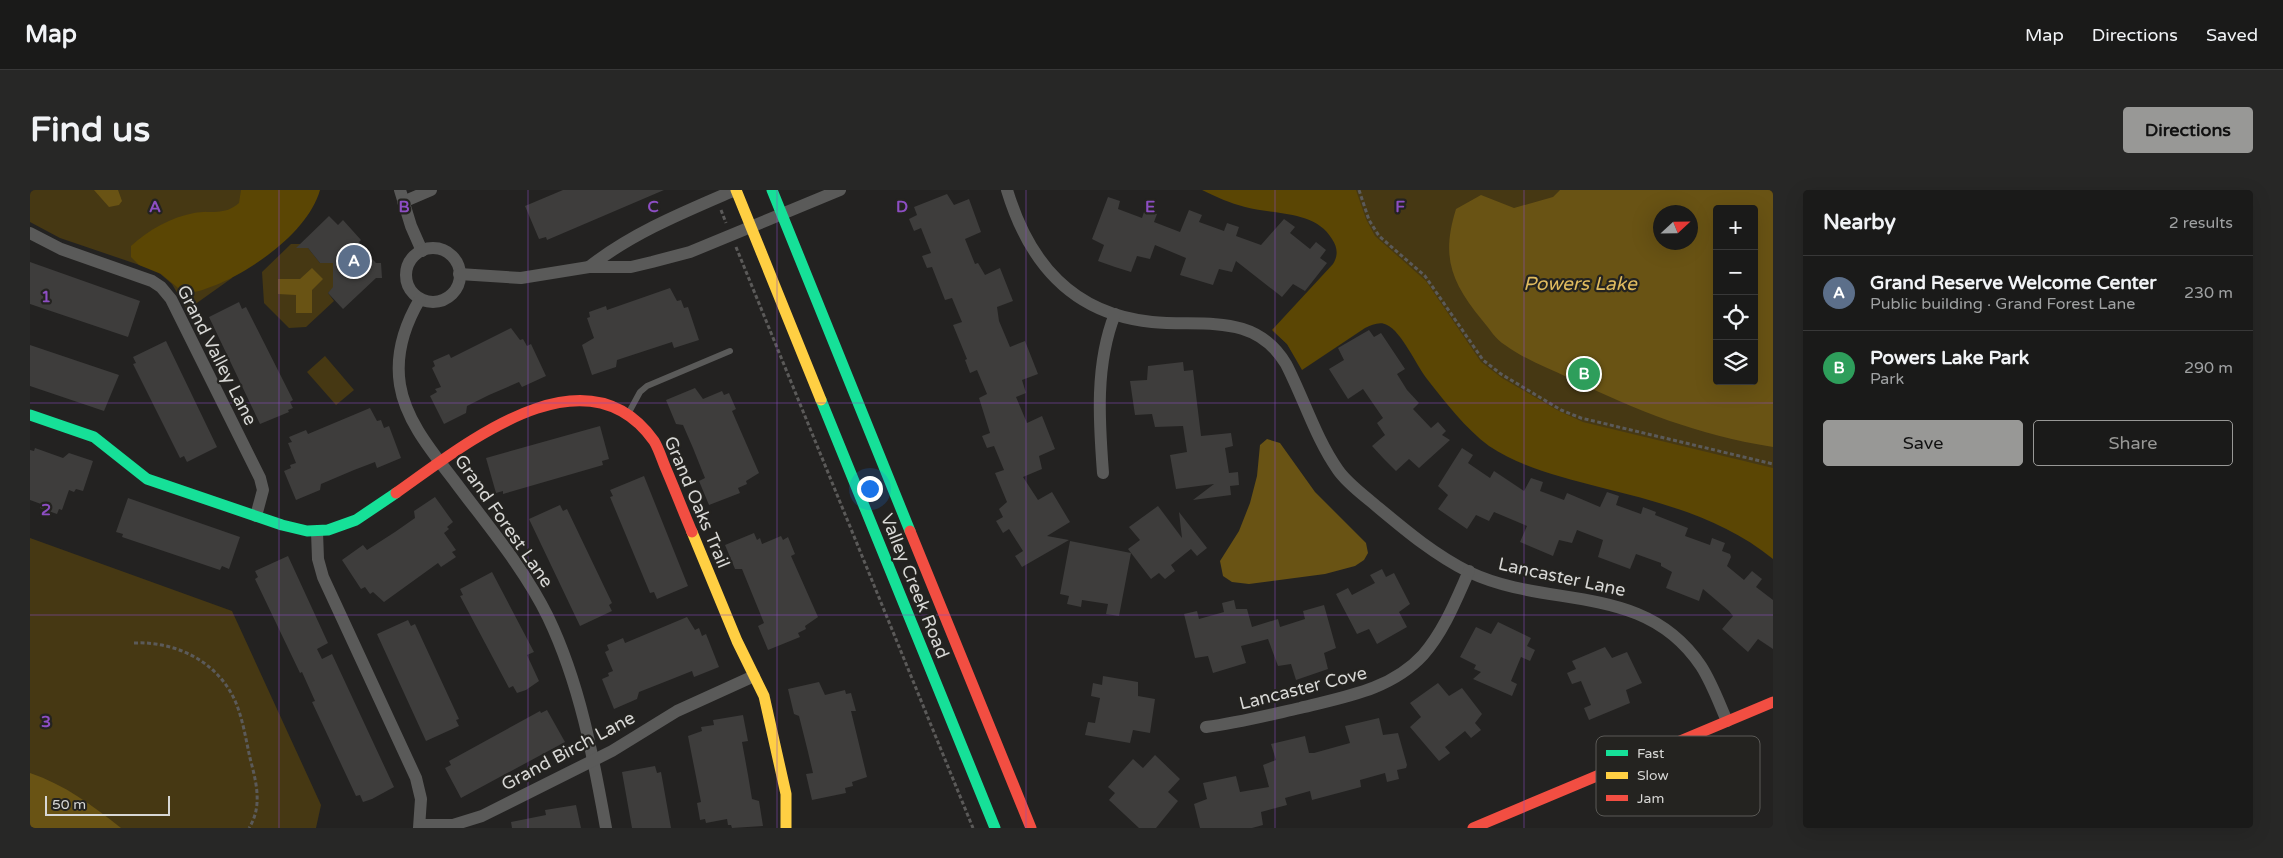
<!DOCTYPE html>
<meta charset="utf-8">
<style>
:root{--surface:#1a1a19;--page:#272726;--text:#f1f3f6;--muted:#9fa1a2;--line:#383838;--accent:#989896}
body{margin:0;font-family:"Varela Round",sans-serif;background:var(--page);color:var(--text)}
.controls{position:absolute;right:15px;top:15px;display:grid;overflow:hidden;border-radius:5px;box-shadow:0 5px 20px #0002}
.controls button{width:45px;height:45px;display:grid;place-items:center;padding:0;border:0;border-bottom:1px solid var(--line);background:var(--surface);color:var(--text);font:25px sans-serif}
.compass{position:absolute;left:1623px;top:15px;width:45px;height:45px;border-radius:50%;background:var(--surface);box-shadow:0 5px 20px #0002;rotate:68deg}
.scale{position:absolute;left:15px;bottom:12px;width:125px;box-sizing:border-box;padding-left:5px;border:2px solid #d7d7d5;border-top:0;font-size:14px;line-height:18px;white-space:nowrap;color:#d7d7d5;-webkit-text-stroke:4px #242320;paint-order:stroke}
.you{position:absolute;left:839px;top:298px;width:18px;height:18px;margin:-12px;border:4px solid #fff;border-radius:50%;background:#1a73e8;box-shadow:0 0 0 8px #1a73e833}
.badge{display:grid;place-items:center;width:32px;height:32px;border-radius:50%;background:var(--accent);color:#fff;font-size:16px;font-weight:700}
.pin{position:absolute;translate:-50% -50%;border:2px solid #fff;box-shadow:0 1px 5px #0006}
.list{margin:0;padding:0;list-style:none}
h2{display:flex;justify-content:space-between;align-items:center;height:65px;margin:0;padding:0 20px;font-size:21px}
h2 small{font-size:16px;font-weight:400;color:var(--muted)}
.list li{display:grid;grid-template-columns:32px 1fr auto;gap:15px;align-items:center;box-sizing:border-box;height:75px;padding:0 20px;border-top:1px solid var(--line)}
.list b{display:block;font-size:19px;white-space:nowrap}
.list p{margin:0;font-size:16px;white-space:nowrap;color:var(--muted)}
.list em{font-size:16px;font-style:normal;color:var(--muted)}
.actions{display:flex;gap:10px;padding:15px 20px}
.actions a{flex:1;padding:11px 0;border:1px solid var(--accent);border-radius:5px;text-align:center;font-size:18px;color:var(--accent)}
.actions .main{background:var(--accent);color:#111}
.icon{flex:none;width:28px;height:28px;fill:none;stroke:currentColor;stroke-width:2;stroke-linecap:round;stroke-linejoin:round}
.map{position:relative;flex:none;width:1743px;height:638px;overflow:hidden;border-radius:5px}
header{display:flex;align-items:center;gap:30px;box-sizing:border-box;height:70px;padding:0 25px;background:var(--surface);border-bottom:1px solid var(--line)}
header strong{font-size:24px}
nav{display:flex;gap:28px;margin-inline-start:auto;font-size:18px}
.intro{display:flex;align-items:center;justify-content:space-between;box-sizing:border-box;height:120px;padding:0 30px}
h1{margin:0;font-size:35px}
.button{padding:12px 22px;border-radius:5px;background:var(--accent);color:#111;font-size:18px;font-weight:700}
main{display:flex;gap:30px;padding:0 30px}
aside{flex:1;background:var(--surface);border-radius:5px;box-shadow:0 5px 20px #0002}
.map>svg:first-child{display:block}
</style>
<header>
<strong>Map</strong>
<nav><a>Map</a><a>Directions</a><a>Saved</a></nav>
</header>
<div class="intro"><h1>Find us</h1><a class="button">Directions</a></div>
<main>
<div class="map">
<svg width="1743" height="638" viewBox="0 0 1743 638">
<rect width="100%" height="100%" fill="#232221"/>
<g fill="#463813" fill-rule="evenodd">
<polygon points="0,0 228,0 202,88 157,120 142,94 127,81 30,48 0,32"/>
<path d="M1318,0H1743V353L1449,221L1367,112L1271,176L1257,154L1243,141L1326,53ZM1687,19H1724V191H1687ZM1630,22H1660V52H1630Z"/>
<polygon points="261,54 273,54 273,58 278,58 290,73 301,67 310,91 298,103 304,111 276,137 259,138 234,113 232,82"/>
<polygon points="295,166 324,200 306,215 277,182"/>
<polygon points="0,348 202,421 291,615 286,638 0,638"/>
</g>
<g fill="#5b4604">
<path d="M211,0H290C278,42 224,79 186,95C175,99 165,104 153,102L131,84L109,75L101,67V56C118,40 142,27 164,23C181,20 194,26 209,13Z"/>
<path d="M1172,0H1326L1336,29L1345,46L1396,91L1451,172L1472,188L1527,220L1553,232L1743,278V369C1693,328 1630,312 1569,297C1531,287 1492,278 1459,256C1436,239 1415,212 1397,189C1387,176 1371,141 1357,135C1350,131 1342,135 1335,138L1272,180L1257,154L1242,140L1303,74C1308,66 1308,58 1302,49C1285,20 1244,25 1215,17C1200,13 1186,7 1172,0Z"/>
</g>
<g fill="#695314" fill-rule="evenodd">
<polygon points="64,0 88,0 92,11 89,15 79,17"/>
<path d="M1530,0H1743V257C1667,245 1608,221 1539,188C1518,178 1494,169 1475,155C1466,150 1459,138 1452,130C1421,92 1411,67 1426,19L1451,5L1484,18L1523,7ZM1687,19H1724V191H1687ZM1660,22V52H1630V22Z"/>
<polygon points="282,78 293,89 282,100 282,123 266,123 266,105 248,104 248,89 270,89"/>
<polygon points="1237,249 1250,253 1285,302 1336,353 1338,363 1334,370 1325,376 1295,384 1219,394 1202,392 1193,386 1190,371 1209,341 1220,313 1227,286 1230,255"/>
<path d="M0,583C35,595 62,615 91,638H0Z"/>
</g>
<g fill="#3e3d3c">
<polygon points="533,0 634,0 517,50 516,47 509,49 495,16"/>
<polygon points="917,4 924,15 939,9 951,42 935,49 945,74 948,73 955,85 970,78 983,111 967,117 969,131 980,157 995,151 1008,184 992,190 996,203 986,207 997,233 1012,226 1025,259 1009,266 1012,279 993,287 1008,310 1022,302 1040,332 1017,346 1039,350 992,377 985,366 993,361 979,339 973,343 966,331 973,327 969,319 977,312 965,283 974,280 964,256 957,258 952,246 960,243 949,208 957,204 947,180 940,183 935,170 937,169 923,135 932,132 922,108 915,110 902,77 897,78 892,66 901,63 891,38 884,41 879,29 887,25 884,17"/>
<polygon points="1078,7 1090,11 1088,19 1112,28 1115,19 1127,24 1124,32 1150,42 1159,20 1172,25 1169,32 1194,41 1197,33 1209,37 1206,46 1231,55 1254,29 1265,37 1260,43 1280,59 1286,52 1296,60 1290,68 1297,73 1275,101 1263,94 1252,107 1206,71 1202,82 1189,79 1183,95 1150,85 1156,68 1125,55 1120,69 1107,66 1101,82 1085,77 1068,71 1074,55 1062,49"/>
<polygon points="299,26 308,35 313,30 331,50 329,52 333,57 332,58 346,73 351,73 352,88 346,88 313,119 298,103 303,97 303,73 290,73 278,58 266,58"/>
<polygon points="0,72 110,111 98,147 0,114"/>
<polygon points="640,98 647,111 651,110 654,118 658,117 669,150 644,158 642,152 587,170 586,177 562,185 552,155 564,148 557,128 560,127 559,122 576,116 577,120"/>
<polygon points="209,112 212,119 216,117 263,210 260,212 263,218 258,220 259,222 230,234 179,127"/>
<polygon points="481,138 490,150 493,149 497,156 501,154 516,186 492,197 489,192 459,205 437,216 436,223 414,234 400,206 407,202 405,199 411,197 402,178 405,176 403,171 419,164 421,168"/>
<polygon points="1339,140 1344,147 1351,143 1375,179 1367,184 1377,200 1389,213 1383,219 1401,238 1408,232 1416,241 1412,245 1420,250 1389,278 1379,269 1366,281 1354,269 1342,256 1355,245 1347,233 1353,228 1333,199 1318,209 1299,179 1314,170 1308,158"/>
<polygon points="136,151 187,257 157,272 154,266 150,268 103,174 106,173 103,167"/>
<polygon points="0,155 89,185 74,221 0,196"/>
<polygon points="1153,172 1154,181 1163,180 1171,246 1201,243 1203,256 1195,258 1199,283 1208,282 1209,295 1200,296 1201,305 1163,310 1184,294 1146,299 1140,265 1157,262 1153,236 1125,237 1122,224 1105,225 1100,191 1117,190 1118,176"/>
<polygon points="665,198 673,209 692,201 694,205 699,203 706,219 702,221 729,283 716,291 717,294 708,298 710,303 679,315 669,291 675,288 663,258 653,235 646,234 636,210"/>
<polygon points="340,218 347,231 351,230 354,238 359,236 371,268 347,278 345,272 324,280 291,294 290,300 266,310 254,281 261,278 260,275 266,273 258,253 262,252 259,247 276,240 278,244"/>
<polygon points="570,236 579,269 572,271 573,275 473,304 473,301 466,303 456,268"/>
<polygon points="5,258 33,268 39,263 63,271 53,301 46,299 44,302 39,300 32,320 29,319 27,324 10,318 11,314 0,310 0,260 4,261"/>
<polygon points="1432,258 1443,265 1438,273 1460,288 1464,281 1494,301 1501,288 1513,292 1510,301 1534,310 1537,303 1570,317 1577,302 1589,306 1586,315 1611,324 1613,317 1626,322 1625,325 1658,338 1655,346 1680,355 1682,348 1695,353 1692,361 1700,364 1701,367 1697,376 1714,390 1722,381 1732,389 1726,397 1743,410 1743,459 1728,449 1718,462 1692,439 1703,426 1699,421 1673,399 1669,411 1636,398 1642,382 1631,376 1631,373 1606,364 1600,379 1568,367 1573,350 1547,340 1542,353 1529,350 1523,366 1490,352 1497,336 1464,322 1459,331 1446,325 1437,339 1408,319 1418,305 1408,296"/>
<polygon points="614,286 658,396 627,409 624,402 620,403 580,307 583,306 580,300"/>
<polygon points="405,307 423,332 417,337 419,339 414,343 426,360 422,362 426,367 411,377 408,373 354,412 343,402 340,404 335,397 331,399 312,370 333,355 337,360 365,342 385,328 384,321"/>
<polygon points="98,308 210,347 199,379 192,376 190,380 92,347 93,344 86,342"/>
<polygon points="530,315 533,321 537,319 582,413 579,415 582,421 550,436 499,329"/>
<polygon points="1128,316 1152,348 1149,322 1177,358 1167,366 1161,359 1141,375 1145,381 1135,389 1129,383 1121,389 1098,359 1110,350 1099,337"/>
<polygon points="724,343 727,350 730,348 732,354 751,346 753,350 758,347 765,364 761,366 788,427 775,436 776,439 768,443 770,447 738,460 728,436 734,433 712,379 705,379 695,355"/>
<polygon points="1040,351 1101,363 1089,426 1076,424 1078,414 1052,410 1051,417 1037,414 1039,406 1030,404"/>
<polygon points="258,366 298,453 287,459 292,469 302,464 364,597 342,609 333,612 330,605 326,606 282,512 285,511 272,482 270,483 225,389 228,387 225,381"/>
<polygon points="1352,379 1356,387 1364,383 1380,414 1369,422 1377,437 1347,454 1339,439 1327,444 1306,404 1318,398 1322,405 1345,393 1340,385"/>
<polygon points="462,382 504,462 497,465 509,491 496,500 487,503 483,496 479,498 430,406 433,405 430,399"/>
<polygon points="1204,410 1206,419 1217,419 1222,437 1248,429 1250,437 1275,429 1273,421 1294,415 1306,458 1294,463 1298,479 1266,490 1261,474 1248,476 1238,449 1211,456 1216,473 1183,483 1178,466 1165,468 1154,424 1167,421 1169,429 1194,422 1192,413"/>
<polygon points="657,427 665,440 669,438 672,446 676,444 689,477 664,487 662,481 642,489 609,502 607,509 584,519 572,489 579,486 578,483 583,481 575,462 579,460 577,455 593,448 595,453"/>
<polygon points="378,430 381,436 385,434 429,529 426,530 429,536 396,551 347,444"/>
<polygon points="1468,432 1501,448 1497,456 1505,460 1500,471 1491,467 1481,491 1487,494 1482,506 1443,489 1451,482 1444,479 1446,475 1430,467 1446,437 1461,444"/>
<polygon points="1575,457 1582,468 1597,462 1612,493 1596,500 1600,513 1559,530 1554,518 1561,515 1551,491 1542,494 1537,483 1546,479 1542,471"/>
<polygon points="1073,486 1108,492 1108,506 1125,509 1120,543 1103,540 1100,553 1055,545 1058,532 1065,533 1070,508 1061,506 1063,493 1072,495"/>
<polygon points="789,492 795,505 815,500 816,504 821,503 826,521 821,521 837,587 822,592 823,596 815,598 816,603 782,610 776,584 783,583 778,562 769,526 764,524 758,499"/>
<polygon points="1408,493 1419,506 1432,498 1452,524 1445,533 1451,540 1441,548 1435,541 1415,557 1420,563 1409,571 1380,537 1391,527 1380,513"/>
<polygon points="517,520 535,552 431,608 415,578 421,575 419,571 510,521 511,523"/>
<polygon points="713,525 718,551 712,552 718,585 722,609 729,611 733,636 702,638 701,635 698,635 697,629 676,633 675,629 670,630 669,624 667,613 671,612 658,546 672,541 671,537 684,535 683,530"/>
<polygon points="1349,528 1353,545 1368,543 1377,575 1376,578 1367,580 1369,589 1357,592 1355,583 1330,590 1331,597 1282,610 1280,601 1255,608 1257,615 1231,622 1233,635 1222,638 1170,638 1164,614 1177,609 1173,593 1206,586 1210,602 1239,597 1233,575 1246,570 1241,554 1275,546 1279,563 1284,563 1320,553 1315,536"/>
<polygon points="1125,565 1150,589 1138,602 1148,611 1126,638 1109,638 1079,610 1085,603 1078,597 1103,569 1113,578"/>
<polygon points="625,576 627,583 631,582 641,638 602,638 592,582"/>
<polygon points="546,615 551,638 482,638 481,632 516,625 515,620"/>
</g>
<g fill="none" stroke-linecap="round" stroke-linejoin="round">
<g stroke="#5b5a59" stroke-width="3" stroke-dasharray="4 2.5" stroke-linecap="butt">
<polyline points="1329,0 1339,30 1349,46 1395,86 1453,170 1471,184 1531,220 1551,228 1743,274"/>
<polyline points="691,20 696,33"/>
<polyline points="706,57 943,638"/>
<path d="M104,453C146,451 189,472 206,513C213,530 216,550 220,568C226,591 233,616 219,638"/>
</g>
<polyline stroke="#5a5a59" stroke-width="6" points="598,224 610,202 617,196 700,161"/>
<g stroke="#5a5a59" stroke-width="12">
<polyline points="370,0 381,36 392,61"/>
<path d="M977,0C999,73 1042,124 1122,132C1173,137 1225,122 1256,174C1274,209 1286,249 1308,280C1317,293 1331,303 1344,314C1374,339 1403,364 1439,382C1519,420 1614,391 1671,476C1682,493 1689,513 1697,531"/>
<polyline points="373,12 401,0"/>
<polyline points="0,43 31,59 122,91 131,97 141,109 230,288 233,300 226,326"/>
<circle cx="403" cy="85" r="27"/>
<path d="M559,77C602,43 654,22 705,0"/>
<polyline points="429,84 491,88 559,77 601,77 622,72 660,62 810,0"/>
<path d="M390,109C374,136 365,164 370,195C376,232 404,264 426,293C458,336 494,378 518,427C550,494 563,566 576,638"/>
<path d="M1073,283C1069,231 1065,174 1085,124"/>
<polyline points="287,342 288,369 293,387 386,588 391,609 389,638"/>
<path d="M1176,537C1208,533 1239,525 1270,518C1314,507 1361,500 1393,465C1414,441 1426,410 1439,381"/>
<polyline points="390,635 423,635 452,626 582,561 647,521 724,486"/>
</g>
<g stroke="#16e098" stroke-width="11">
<polyline points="742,0 880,341"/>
<polyline points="791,210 965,638"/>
<polyline points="0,225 64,247 117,289 252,335 277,341 298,340 326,330 366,303"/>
</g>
<g stroke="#ffcf43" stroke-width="11">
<polyline points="706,0 791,210"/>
<polyline points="662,342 707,451 734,506 756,604 756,638"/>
</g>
<g stroke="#f24e42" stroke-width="11">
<path d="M366,303C433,256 555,154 624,251C629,259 632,270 636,279C645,300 653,321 662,342"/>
<polyline points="880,341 1001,638"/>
<polyline points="1443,638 1743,512"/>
</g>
</g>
<path fill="none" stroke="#8d4ec3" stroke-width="1" stroke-opacity="0.55" d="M249,0V638M498,0V638M747,0V638M996,0V638M1245,0V638M1494,0V638M0,213H1743M0,425H1743"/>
<g text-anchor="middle" stroke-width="4.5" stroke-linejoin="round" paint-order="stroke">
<g font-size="18" fill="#d7d7d5" stroke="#242320">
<text transform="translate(187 165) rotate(63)" y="6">Grand Valley Lane</text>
<text transform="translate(667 312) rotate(67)" y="6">Grand Oaks Trail</text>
<text transform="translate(474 331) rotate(55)" y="6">Grand Forest Lane</text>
<text transform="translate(1532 387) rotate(12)" y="6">Lancaster Lane</text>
<text transform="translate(885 396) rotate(68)" y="6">Valley Creek Road</text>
<text transform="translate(1273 498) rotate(-14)" y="6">Lancaster Cove</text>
<text transform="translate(538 561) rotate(-28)" y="6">Grand Birch Lane</text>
</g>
<g font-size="19" font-style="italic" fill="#e0bb5f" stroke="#242320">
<text x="1550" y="100">Powers Lake</text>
</g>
</g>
<rect x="1566" y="546" width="164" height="80" rx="8" fill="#242320" stroke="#5a5956" stroke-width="1"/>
<rect x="1576" y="560" width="22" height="6" fill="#16e098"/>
<rect x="1576" y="582" width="22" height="7" fill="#ffcf43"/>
<rect x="1576" y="605" width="22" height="6" fill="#f24e42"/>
<g font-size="14" fill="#d7d7d5">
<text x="1607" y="568">Fast</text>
<text x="1607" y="590">Slow</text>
<text x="1607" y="613">Jam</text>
</g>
<g font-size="16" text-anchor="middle" font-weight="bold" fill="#8d4ec3" stroke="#242320" stroke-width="4.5" stroke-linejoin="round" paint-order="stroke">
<text x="125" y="22">A</text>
<text x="374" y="22">B</text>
<text x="623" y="22">C</text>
<text x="872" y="22">D</text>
<text x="1120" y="22">E</text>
<text x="1370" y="22">F</text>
<text x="16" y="112">1</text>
<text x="16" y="325">2</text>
<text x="16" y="537">3</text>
</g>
</svg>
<div class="controls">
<button>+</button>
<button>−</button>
<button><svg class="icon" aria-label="locate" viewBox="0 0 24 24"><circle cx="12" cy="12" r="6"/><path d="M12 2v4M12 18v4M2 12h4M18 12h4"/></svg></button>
<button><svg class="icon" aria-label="layers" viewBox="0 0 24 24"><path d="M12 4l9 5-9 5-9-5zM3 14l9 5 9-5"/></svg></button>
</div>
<svg class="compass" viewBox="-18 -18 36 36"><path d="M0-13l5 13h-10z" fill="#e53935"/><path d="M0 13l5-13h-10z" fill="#9fa1a2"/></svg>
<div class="scale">50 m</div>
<div class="you"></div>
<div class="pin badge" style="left:324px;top:71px;background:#5c6f8a">A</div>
<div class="pin badge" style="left:1554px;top:184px;background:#2e9e5b">B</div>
</div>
<aside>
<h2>Nearby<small>2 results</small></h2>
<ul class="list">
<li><span class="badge" style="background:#5c6f8a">A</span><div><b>Grand Reserve Welcome Center</b><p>Public building · Grand Forest Lane</p></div><em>230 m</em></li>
<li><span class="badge" style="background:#2e9e5b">B</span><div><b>Powers Lake Park</b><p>Park</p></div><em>290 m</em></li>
</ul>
<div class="actions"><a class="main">Save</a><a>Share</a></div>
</aside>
</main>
